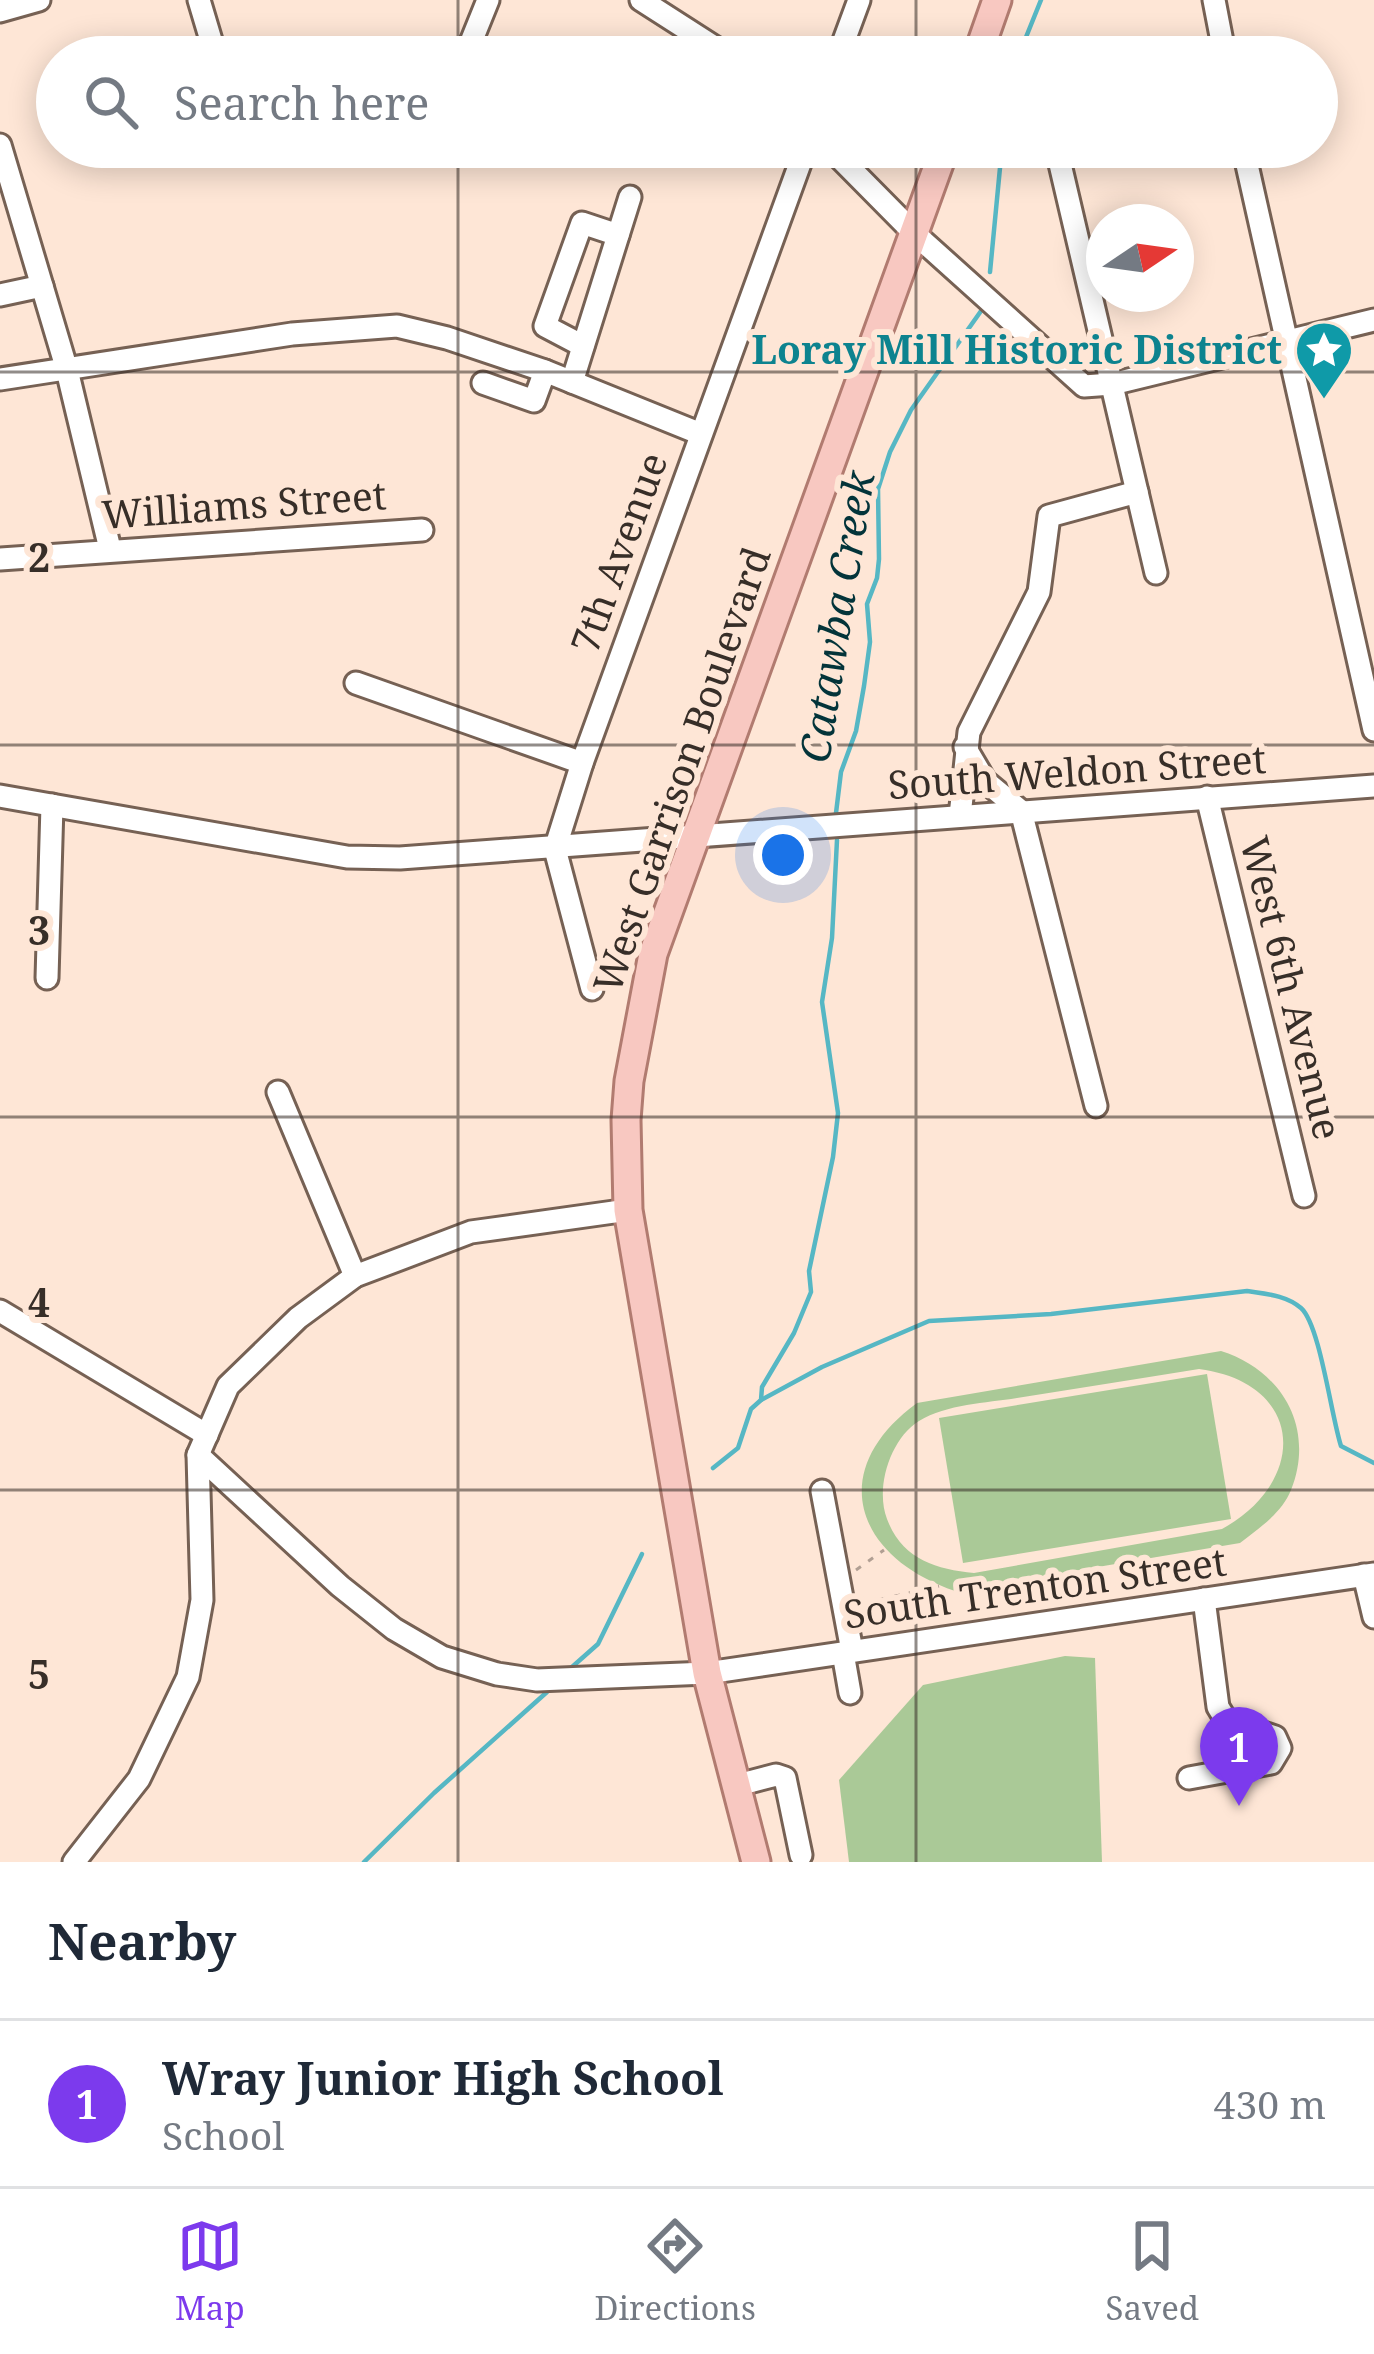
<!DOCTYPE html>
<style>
:root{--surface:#fff;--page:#f2f2f3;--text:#1f2937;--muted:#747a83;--line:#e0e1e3;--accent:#7c3aed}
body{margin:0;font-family:"Noto Serif",serif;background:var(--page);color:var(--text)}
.compass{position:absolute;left:1086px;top:204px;width:108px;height:108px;border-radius:50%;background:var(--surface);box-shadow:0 6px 30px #0003;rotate:77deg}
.you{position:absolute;left:783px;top:855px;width:42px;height:42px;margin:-30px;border:9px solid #fff;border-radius:50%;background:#1a73e8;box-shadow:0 0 0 18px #1a73e833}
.badge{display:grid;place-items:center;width:78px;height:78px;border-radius:50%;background:var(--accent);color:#fff;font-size:39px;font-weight:700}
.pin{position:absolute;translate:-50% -99px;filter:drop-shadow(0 3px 6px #0008)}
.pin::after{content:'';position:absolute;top:63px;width:42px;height:36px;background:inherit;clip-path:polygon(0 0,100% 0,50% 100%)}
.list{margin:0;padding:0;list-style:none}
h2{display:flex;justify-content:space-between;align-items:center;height:156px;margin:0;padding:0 48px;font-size:51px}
h2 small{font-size:39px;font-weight:400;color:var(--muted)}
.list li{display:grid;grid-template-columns:78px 1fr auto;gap:36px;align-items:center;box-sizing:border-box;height:168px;padding:0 48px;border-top:3px solid var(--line)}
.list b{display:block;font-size:45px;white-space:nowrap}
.list p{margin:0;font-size:39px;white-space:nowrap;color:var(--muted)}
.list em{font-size:39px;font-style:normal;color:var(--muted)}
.icon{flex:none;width:66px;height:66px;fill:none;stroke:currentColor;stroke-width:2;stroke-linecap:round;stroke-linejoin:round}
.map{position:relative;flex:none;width:1374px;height:1862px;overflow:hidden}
.search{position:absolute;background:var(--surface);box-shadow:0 6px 30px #0003;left:36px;right:36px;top:36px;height:132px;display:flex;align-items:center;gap:30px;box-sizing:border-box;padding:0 42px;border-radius:66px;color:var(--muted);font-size:45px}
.sheet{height:324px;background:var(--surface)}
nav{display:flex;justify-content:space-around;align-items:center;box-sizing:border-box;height:168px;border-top:3px solid var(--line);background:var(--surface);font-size:33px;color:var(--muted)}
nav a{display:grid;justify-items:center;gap:6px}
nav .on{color:var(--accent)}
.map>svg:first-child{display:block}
</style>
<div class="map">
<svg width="1374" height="1862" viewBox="0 0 1374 1862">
<rect width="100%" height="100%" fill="#fee6d6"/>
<g fill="#aac997" fill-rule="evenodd">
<path d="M1221,1351C1281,1370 1316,1427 1291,1490C1282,1513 1259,1528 1240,1543L955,1591C855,1557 825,1470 917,1403ZM1199,1369C1305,1383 1309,1481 1222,1529L974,1573C935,1569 902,1559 887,1519C875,1488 890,1439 919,1421C947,1404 986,1403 1017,1398C1078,1388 1139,1379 1199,1369Z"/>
<polygon points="1207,1374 1231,1519 963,1563 939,1418"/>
<polygon points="1065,1656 1095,1658 1102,1862 849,1862 839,1780 923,1685"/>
</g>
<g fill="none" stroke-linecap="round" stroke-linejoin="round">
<g stroke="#56b7c4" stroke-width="4.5">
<polyline points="1018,57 1041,0"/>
<polyline points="990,272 1002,147"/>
<polyline points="836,813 841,772 856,731 864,686 870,642 867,604 877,578 879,559 878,489 890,452 911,410 981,311"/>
<path d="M761,1400L822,1367L929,1321L1051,1314L1247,1291C1266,1294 1286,1295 1301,1308C1320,1325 1331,1415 1341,1446L1374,1463"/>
<polyline points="713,1468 738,1448 751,1409 761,1400 762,1387 794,1333 811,1292 809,1271 833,1157 838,1113 822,1002 832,938 837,840"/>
<polyline points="572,1667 598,1644 642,1554"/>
<polyline points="364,1862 434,1793 547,1692"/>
</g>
<defs>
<g id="minor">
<polyline points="199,0 216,57"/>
<polyline points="641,0 730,57"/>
<polyline points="1214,0 1225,57"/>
<polyline points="0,11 39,0"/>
<polyline points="465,57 488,0"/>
<polyline points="838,57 859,0"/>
<polyline points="1045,57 1046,51"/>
<polyline points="0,145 67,370 110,549"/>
<polyline points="829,147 915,234 1084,386 1112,384 1374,320"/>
<polyline points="1056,147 1156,573"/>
<polyline points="1243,147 1374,730"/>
<polyline points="0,295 42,286"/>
<polyline points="583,346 545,326 582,223 618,235"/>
<polyline points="0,379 292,334 397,326 447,338 545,371 701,434"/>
<polyline points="572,382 630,197"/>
<polyline points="483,383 534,401 545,371"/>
<polyline points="0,559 422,530"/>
<polyline points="356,683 582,763"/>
<polyline points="965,747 985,781 1021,811 1096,1106"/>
<polyline points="0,796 347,857 400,858 1374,786"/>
<polyline points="1207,797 1304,1196"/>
<polyline points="960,816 969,732 1039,592 1049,516 1137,492"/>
<polyline points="47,978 52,805"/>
<polyline points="592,989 555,849 582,763 806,147"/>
<polyline points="278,1092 355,1276"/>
<polyline points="0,1311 207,1435"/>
<polyline points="198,1455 340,1586 394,1629 442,1657 497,1674 537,1680 707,1673 1374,1574"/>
<polyline points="822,1491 852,1651"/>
<polyline points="1364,1575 1374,1617"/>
<polyline points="843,1653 850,1693"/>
<polyline points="1189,1778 1271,1763 1280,1748 1275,1737 1226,1720 1218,1707 1204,1599"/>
<polyline points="734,1786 776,1775 785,1778 801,1855"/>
<polyline points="74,1862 139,1779 188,1677 202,1600 198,1455 228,1386 298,1318 355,1276 471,1232 628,1210"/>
</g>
<g id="major">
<polyline points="977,57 997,0"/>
<polyline points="756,1862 707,1673 628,1210 626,1120 629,1081 653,954 945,147"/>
</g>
</defs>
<use href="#minor" stroke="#766154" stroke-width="27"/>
<use href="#major" stroke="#b17b70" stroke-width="33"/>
<g stroke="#b19f93" stroke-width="3" stroke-dasharray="6 9" stroke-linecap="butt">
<polyline points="856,1570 884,1550"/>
<polyline points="865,1603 939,1586"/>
</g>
<use href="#minor" stroke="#fff" stroke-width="21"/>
<use href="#major" stroke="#f8c8c1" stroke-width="27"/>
</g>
<path fill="none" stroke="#372e28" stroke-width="3" stroke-opacity="0.55" d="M458,0V57M916,0V57M458,147V1862M916,147V1862M0,372H1374M0,745H1374M0,1117H1374M0,1490H1374"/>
<defs>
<symbol id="sight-pin" viewBox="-11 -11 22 30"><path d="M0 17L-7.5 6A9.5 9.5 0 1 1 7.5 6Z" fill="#0f9aa8" stroke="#fee6d6"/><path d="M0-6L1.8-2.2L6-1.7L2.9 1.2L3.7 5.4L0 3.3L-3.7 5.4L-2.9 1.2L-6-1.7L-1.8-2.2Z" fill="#fff"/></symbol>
</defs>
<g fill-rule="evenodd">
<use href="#sight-pin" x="1291" y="317" width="66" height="90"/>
</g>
<g text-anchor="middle" stroke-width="12" stroke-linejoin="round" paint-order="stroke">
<g font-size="39" font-weight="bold" fill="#0d838f" stroke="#fee6d6" text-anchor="end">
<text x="1282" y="364">Loray Mill Historic District</text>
</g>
<g font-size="39" fill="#372e28" stroke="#fee6d6">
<text transform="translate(244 505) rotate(-4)" y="14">Williams Street</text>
<text transform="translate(619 553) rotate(-70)" y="14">7th Avenue</text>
<text transform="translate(682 770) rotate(-71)" y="14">West Garrison Boulevard</text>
<text transform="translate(1077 772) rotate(-4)" y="14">South Weldon Street</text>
<text transform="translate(1291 988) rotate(76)" y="14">West 6th Avenue</text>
<text transform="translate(1035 1588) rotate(-8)" y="14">South Trenton Street</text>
</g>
<g font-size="42" font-style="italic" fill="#03343a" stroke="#fee6d6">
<text transform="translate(837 617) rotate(-81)" y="15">Catawba Creek</text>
</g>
</g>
<g font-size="39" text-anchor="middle" font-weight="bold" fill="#372e28" stroke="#fee6d6" stroke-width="12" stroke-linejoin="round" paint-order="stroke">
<text x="39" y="572">2</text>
<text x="39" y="945">3</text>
<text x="39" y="1317">4</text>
<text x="39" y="1689">5</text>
</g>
</svg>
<svg class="compass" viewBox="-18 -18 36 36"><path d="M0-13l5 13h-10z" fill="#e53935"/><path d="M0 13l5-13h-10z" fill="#747a83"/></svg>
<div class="you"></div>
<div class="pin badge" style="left:1239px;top:1806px">1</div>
<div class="search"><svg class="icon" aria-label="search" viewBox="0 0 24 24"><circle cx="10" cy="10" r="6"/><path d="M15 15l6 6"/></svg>Search here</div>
</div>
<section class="sheet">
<h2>Nearby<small></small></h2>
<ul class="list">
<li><span class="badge">1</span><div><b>Wray Junior High School</b><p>School</p></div><em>430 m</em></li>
</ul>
</section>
<nav>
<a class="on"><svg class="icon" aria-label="map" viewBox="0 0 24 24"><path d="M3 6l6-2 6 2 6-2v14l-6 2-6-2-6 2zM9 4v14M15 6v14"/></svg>Map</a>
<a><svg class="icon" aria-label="directions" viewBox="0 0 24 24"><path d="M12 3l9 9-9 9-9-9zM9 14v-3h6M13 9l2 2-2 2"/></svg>Directions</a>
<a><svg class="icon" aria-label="saved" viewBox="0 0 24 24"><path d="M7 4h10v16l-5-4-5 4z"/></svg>Saved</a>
</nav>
